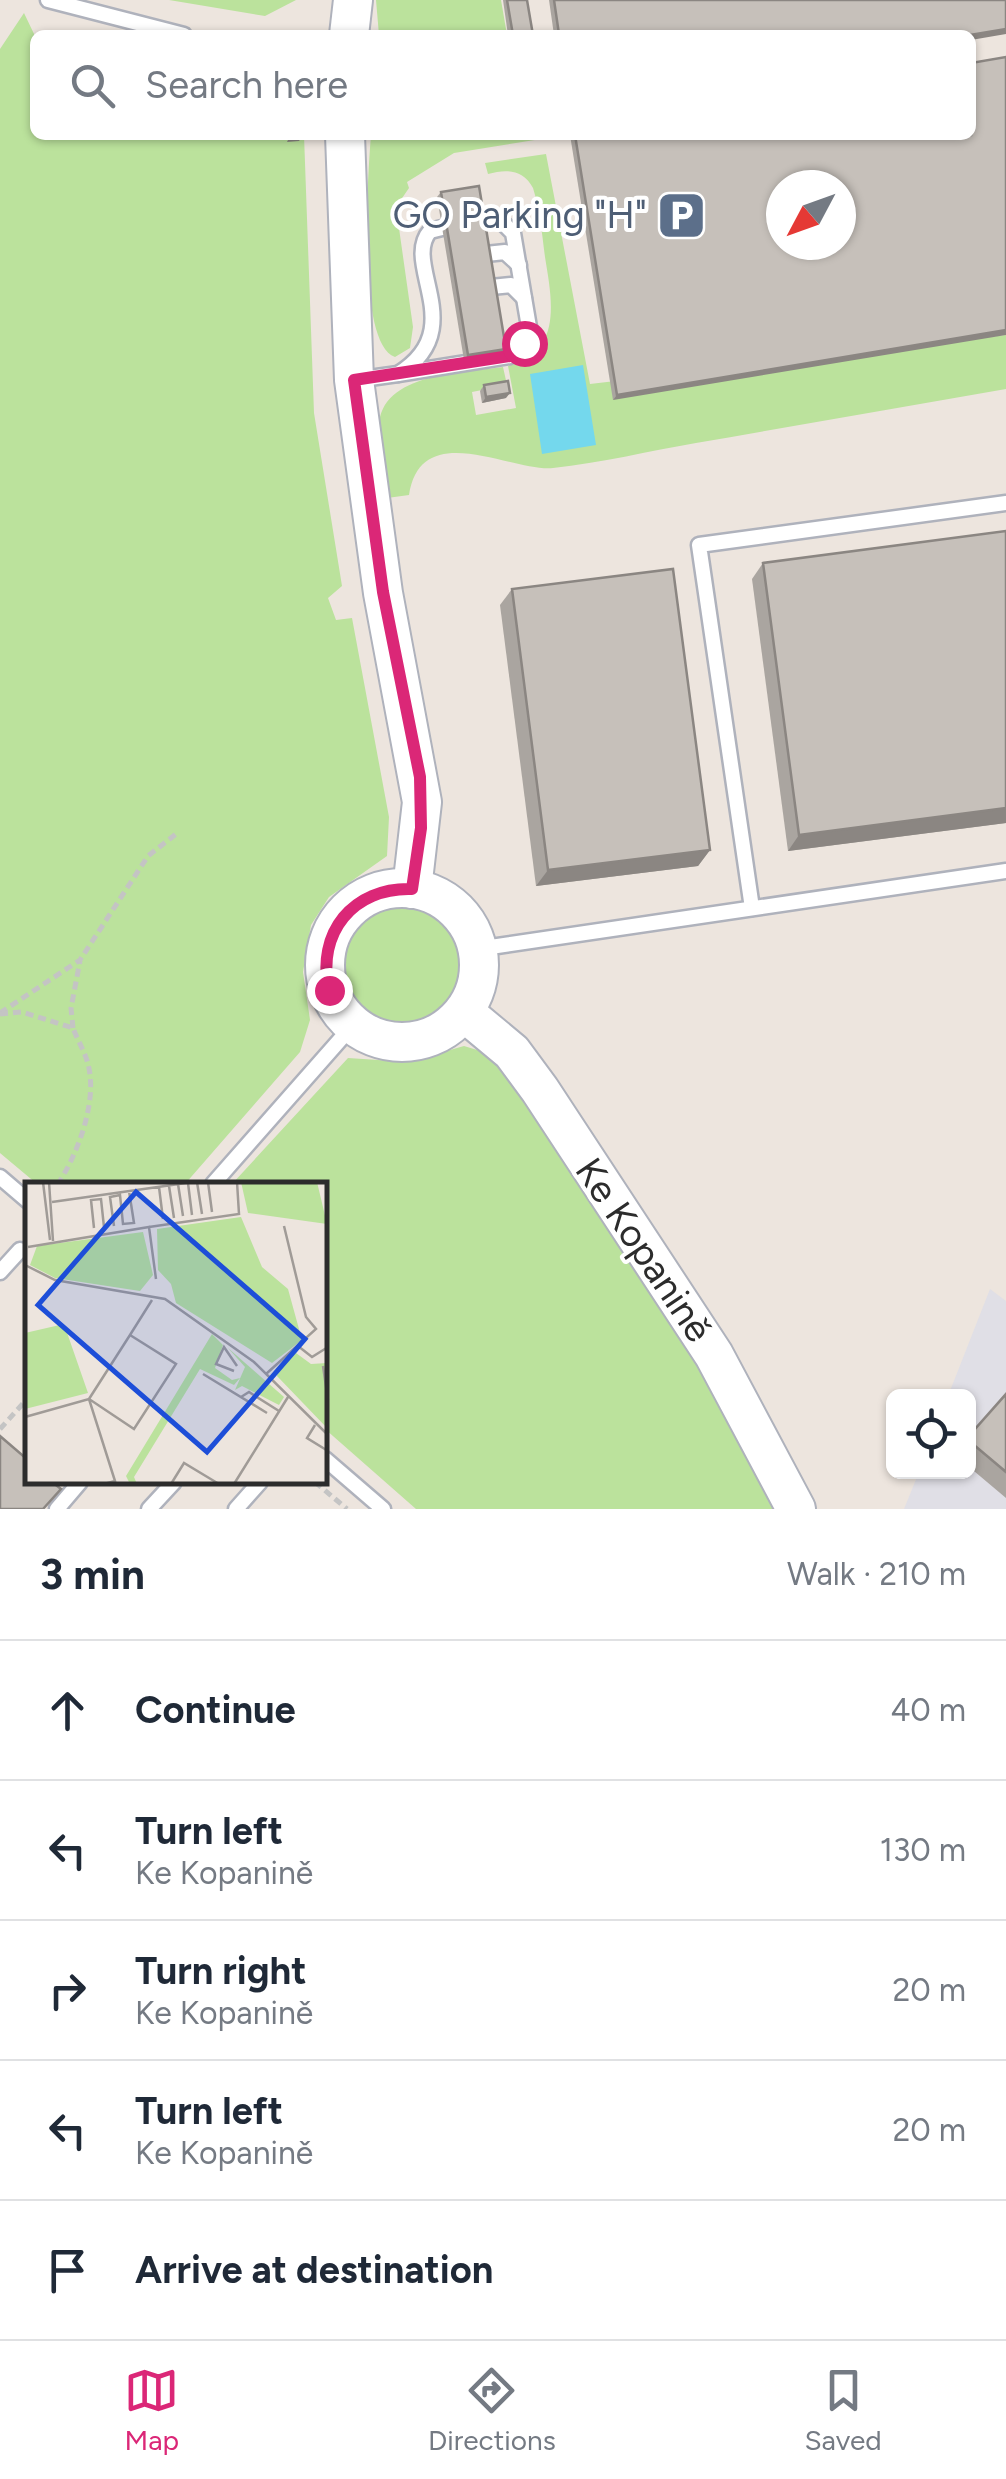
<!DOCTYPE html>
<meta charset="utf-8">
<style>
:root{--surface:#fff;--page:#f2f2f3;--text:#1f2937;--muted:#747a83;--line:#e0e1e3;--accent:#db2777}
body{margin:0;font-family:Figtree,sans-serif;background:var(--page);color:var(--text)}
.controls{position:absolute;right:30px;bottom:30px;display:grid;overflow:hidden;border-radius:15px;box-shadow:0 2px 8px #0004}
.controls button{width:90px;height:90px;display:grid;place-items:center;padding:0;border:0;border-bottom:2px solid var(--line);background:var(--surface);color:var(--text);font:50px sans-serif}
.compass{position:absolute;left:766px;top:170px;width:90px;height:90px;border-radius:50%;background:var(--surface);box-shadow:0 2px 8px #0004;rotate:229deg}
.stop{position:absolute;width:30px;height:30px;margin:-22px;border:8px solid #db2777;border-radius:50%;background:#fff}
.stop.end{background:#db2777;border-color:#fff;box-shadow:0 2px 10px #0008}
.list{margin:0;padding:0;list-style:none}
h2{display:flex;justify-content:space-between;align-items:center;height:130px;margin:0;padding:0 40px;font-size:42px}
h2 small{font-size:32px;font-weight:400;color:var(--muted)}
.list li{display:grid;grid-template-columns:65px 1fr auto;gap:30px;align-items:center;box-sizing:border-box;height:140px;padding:0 40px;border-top:2px solid var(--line)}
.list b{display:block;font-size:38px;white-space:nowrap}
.list p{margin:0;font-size:32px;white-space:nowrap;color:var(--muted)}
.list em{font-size:32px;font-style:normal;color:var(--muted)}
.icon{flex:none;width:55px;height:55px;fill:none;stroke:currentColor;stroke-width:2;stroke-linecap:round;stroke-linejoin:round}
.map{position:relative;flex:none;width:1006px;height:1509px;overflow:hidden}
.search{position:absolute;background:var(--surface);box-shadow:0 2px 8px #0004;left:30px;right:30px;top:30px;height:110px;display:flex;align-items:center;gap:25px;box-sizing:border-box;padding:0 35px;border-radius:15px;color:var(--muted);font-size:38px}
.sheet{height:830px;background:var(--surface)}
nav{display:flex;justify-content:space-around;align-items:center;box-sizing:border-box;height:140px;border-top:2px solid var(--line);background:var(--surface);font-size:28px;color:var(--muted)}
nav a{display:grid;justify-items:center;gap:5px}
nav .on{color:var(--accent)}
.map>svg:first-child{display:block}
</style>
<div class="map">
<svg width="1006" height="1509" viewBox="0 0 1006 1509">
<rect width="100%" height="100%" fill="#ede5de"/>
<polygon fill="#e0dfe6" points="990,1289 1006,1301 1006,1509 904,1509 919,1472 968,1472 968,1396 948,1396"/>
<g fill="#bbe29c">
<polygon points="169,0 296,0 265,16"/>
<polygon points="376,0 501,0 507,35 379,35"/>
<polygon points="24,13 35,36 35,135 304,135 314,413 342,586 328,598 336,620 352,618 389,817 387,856 329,897 311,925 303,972 310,1020 300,1052 185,1184 37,1184 0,1153 0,49"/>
<path d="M371,135H566L454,153L407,182L409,188L396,207L413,327L410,348L395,357C356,344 368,173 371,135Z"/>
<path d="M546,154L590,384L1006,335V389C903,407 800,425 696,443C649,451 601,463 553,468C511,472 421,417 409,495L387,498C385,475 379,450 379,427C380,372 465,373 503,367L507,385L472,392L476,415L516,408L508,366C563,352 552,300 545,257C542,234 540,210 533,188C523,169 506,169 488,174L485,163Z"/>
<circle cx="401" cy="966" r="61"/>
<polygon points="464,1046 487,1053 513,1080 683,1339 778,1509 416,1509 325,1429 325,1184 232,1184 348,1058 408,1062"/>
</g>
<polygon fill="#74d8ed" points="583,365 596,445 542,454 530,374"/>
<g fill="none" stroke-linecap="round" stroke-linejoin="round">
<defs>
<g id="lane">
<polyline points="48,0 184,35"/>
<path d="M442,228L430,231C401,264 471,329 398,374L510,356L524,343L529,327L513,233L500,220L480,222"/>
<polyline points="486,254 505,252 519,265"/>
<polyline points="491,287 511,285 524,298"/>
<polyline points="355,380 398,374"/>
<polyline points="752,908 699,545 1006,503"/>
<polyline points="477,949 1006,871"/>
<polyline points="0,1177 28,1201"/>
<polyline points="213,1184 353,1025"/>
<polyline points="0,1272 20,1250"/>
<polyline points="325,1459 383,1509"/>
<polyline points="57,1509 80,1482"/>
<polyline points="149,1509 174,1482"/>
<polyline points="236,1509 260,1482"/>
</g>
<g id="secondary">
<polyline points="349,35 353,0"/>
<polyline points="345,135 354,380 383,593 422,802 412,889"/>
<circle cx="402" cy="965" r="77"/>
<polyline points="464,1012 512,1052 540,1090 714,1355 796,1509"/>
</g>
</defs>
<use href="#lane" stroke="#afb2bc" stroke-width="19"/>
<use href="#secondary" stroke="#afb2bc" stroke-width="42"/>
<g stroke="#c4c4c4" stroke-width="5" stroke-dasharray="8 5" stroke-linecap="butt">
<polyline points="0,1013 80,960 148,856 176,834"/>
<path d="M0,1014L22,1012L73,1028C77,1039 85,1052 88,1064C98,1101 78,1153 58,1184"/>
<polyline points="73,1028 71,1008 80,961"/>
<polyline points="0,1429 28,1398"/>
<polyline points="315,1482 347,1509"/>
</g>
<use href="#lane" stroke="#fff" stroke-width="14"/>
<use href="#secondary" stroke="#fff" stroke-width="38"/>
</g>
<g fill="#aaa5a0">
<polygon points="503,0 527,0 533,35 508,35"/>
<polygon points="549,0 1006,0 554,35"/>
<polygon points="570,135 971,135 613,400"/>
<polygon points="441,192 506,349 502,354 464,360 437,197"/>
<polygon points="484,385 506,398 482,403 480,391"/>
<polygon points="763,563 1006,823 788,851 752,579"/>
<polygon points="512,589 710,850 698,866 536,886 500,605"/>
<polygon points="1006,1394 1006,1498 968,1466 968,1437"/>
</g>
<g fill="#8b8682">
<polygon points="1006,29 1006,34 971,40 971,35"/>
<polygon points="303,135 299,141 287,142 290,136"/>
<polygon points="1006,330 1006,335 613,400 617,395"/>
<polygon points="506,349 502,354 464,360 468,355"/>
<polygon points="510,393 506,398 482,403 486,397"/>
<polygon points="1006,808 1006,823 788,851 799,835"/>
<polygon points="710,850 698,866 536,886 548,870"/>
</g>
<g fill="#c6c0ba" stroke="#8b8682" stroke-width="2.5" fill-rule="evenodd">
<polygon points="507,0 527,0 533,35 513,35"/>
<polygon points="554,0 1006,0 1006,29 970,35 555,35 559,34"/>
<path d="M1006,57V330L617,395L575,135H971V63ZM781,185H841V245H781Z"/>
<polygon points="479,186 506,349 468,355 441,192"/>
<polygon points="508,381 510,393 486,397 484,385"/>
<polygon points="1006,531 1006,808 799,835 763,563"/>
<polygon points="673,569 710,850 548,870 512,589"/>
<polygon points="1006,1394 1006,1472 968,1440 968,1437"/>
<polygon points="0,1436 28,1460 28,1482 52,1482 61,1489 43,1509 0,1509"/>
</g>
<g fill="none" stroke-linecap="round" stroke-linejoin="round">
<path stroke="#db2777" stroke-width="12" d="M329,990C316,933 353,887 412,889L421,828L420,777L383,592L354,380L510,356L524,343"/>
</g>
<defs>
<symbol id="parking-square" viewBox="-11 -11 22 22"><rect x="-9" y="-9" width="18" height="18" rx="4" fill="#5c6f8a" stroke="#fff"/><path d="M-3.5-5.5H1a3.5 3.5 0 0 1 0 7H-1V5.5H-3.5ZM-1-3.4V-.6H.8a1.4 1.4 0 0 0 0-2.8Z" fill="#fff"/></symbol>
</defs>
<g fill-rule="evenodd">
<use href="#parking-square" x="654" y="188" width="55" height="55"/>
</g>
<g text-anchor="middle" stroke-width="8" stroke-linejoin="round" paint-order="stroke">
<g font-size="38" fill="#4e5e75" stroke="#fff" text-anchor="end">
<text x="647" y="228">GO Parking "H"</text>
</g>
<g font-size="38" fill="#2c2c2c" stroke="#fff">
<text transform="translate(644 1250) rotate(56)" y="13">Ke Kopanině</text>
</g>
</g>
<g transform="translate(25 1182)">
<rect width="302" height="302" fill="#ede5de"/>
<path d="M216,0H292L302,42L223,31ZM216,35L237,85L263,107L277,158L247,181L151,121L146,102L133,88L132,47ZM118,50L128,93L115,109L30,96L5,83L12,64ZM39,142L63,211L0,227V151ZM187,152L198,163L190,186L207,198L215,196L209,203L175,187L109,295L112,302H105L101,294ZM203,166L259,215L254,223L217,204L210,208L220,185ZM271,171L286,182L302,181V246L252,194L253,185Z" fill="#bbe29c"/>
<path fill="none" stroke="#a09b97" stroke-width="2.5" d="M18,0L25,58M24,0L28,59M172,0L177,32M183,0L187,30M163,1L167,33M153,2L158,34M144,4L149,36M134,5L138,37M27,20L168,0M89,44L85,15L95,13L98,42L109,41L104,9M124,45L214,32L212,0M69,46L66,18L76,17L79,45M3,65L124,45L131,97M0,83L30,98L140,117L229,180L303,253M105,153L151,182L109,247L64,217L105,153L127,118M273,164L287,175L303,165M298,184L303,218M209,189L191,182L199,165L212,184M178,192L242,231M241,192L291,147L281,135L259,44M216,215L224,210L254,229M0,235L64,217L90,299L79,302M290,243L282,256L303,269M146,302L159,281L194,302M209,302L263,215"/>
<path fill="#1d4ed8" fill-opacity="0.15" stroke="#1d4ed8" stroke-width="5" d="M111,10L280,157L182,270L13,123Z"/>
<rect width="302" height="302" fill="none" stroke="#2c2c2c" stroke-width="5"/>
</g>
</svg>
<div class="controls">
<button><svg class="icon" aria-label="locate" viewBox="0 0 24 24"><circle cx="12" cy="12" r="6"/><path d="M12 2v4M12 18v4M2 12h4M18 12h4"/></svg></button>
</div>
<svg class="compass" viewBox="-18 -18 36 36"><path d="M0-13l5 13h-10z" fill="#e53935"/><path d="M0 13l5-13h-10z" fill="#747a83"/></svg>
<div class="stop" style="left:524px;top:343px"></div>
<div class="stop end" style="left:329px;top:990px"></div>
<div class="search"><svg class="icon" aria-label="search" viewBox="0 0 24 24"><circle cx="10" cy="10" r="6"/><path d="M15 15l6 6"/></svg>Search here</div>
</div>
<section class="sheet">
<h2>3 min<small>Walk · 210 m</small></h2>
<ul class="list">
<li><svg class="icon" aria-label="ahead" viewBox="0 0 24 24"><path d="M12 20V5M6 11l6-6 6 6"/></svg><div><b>Continue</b></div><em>40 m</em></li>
<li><svg class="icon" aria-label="left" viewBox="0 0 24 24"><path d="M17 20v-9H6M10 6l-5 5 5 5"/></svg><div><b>Turn left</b><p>Ke Kopanině</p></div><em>130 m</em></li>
<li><svg class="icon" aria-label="right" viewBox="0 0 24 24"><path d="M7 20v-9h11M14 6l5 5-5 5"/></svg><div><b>Turn right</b><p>Ke Kopanině</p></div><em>20 m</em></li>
<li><svg class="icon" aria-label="left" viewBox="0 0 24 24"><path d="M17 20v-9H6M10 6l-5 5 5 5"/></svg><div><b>Turn left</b><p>Ke Kopanině</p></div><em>20 m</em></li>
<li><svg class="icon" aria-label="arrive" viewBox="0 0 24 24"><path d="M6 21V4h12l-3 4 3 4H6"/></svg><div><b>Arrive at destination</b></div></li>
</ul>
</section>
<nav>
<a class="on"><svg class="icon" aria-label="map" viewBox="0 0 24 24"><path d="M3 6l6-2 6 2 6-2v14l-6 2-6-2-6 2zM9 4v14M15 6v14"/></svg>Map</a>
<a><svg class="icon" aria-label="directions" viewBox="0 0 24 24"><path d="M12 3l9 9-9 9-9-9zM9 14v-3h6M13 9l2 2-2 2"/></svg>Directions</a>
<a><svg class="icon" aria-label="saved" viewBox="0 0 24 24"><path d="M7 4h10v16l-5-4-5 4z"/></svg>Saved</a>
</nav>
